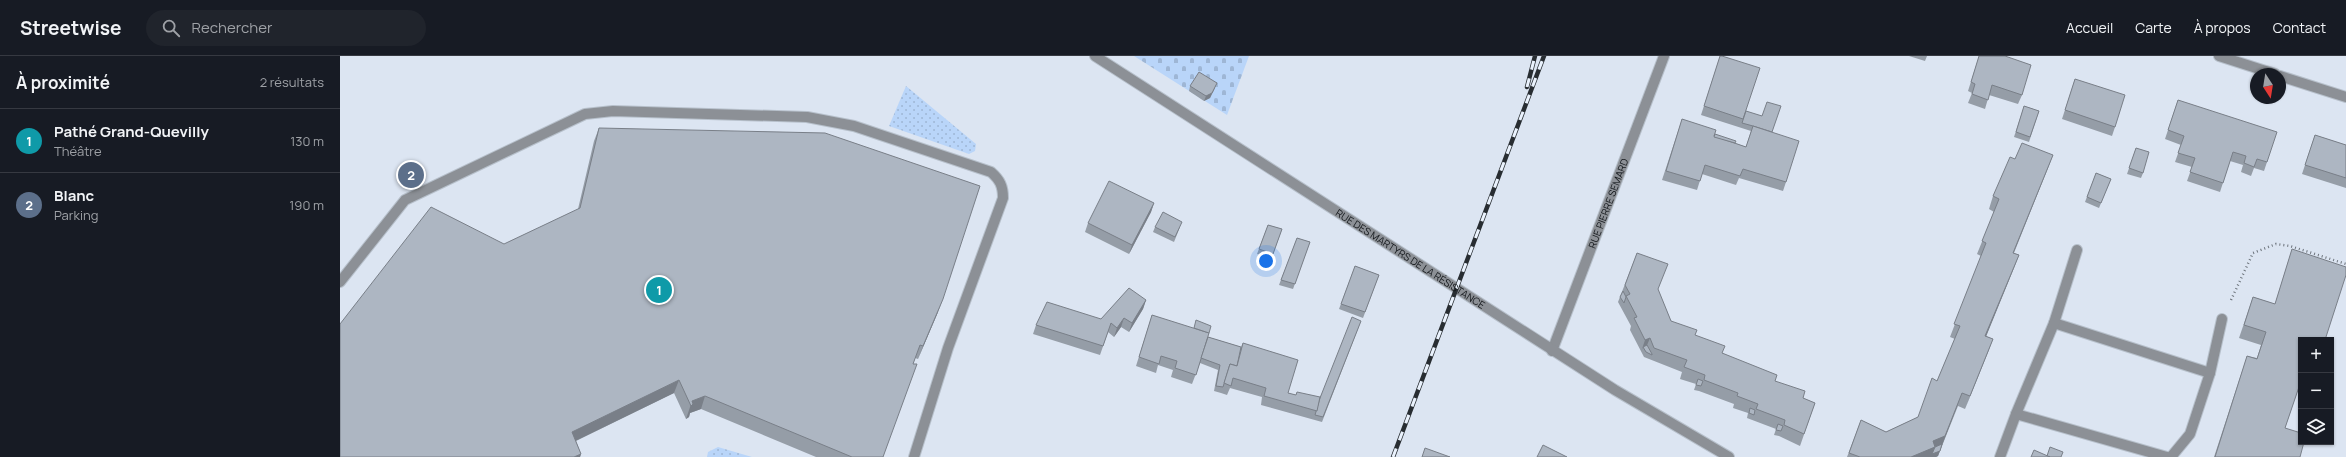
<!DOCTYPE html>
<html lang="fr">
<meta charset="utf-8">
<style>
:root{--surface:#171b24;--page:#20242c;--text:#f1f3f6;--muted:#9ea1a6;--line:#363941;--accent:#936512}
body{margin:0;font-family:Manrope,sans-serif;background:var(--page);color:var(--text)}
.controls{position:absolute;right:12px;bottom:12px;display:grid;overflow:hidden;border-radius:0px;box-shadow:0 1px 3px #0004}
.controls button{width:36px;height:36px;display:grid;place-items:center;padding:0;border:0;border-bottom:1px solid var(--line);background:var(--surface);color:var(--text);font:20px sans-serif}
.compass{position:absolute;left:1910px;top:12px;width:36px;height:36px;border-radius:50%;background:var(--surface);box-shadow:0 1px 3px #0004;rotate:168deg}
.you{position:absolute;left:926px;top:205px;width:14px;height:14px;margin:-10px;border:3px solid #fff;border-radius:50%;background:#1a73e8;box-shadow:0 0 0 6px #1a73e833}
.badge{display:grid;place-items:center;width:26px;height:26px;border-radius:50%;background:var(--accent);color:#fff;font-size:13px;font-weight:700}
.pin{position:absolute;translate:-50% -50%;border:2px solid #fff;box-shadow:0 1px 4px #0006}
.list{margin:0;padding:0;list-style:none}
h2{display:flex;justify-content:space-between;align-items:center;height:52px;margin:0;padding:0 16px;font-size:17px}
h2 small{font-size:13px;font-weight:400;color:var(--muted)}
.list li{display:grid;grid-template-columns:26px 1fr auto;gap:12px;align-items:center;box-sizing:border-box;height:64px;padding:0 16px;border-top:1px solid var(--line)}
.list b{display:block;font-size:15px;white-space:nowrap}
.list p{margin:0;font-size:13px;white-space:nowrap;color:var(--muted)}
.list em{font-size:13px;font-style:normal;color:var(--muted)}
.icon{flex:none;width:22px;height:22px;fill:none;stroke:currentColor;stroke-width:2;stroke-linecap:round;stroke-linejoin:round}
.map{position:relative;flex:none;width:2006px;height:401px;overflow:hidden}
header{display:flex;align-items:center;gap:24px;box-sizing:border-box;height:56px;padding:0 20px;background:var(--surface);border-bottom:1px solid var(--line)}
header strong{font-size:19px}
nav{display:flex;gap:22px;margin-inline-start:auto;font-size:14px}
.search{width:280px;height:36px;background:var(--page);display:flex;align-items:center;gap:10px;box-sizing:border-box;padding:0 14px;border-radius:22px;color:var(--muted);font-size:15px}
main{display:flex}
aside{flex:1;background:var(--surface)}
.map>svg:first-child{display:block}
</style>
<header>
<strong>Streetwise</strong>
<div class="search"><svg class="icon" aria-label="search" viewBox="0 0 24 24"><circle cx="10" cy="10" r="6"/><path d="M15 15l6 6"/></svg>Rechercher</div>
<nav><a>Accueil</a><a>Carte</a><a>À propos</a><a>Contact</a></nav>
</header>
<main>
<aside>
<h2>À proximité<small>2 résultats</small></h2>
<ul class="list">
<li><span class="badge" style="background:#0f9aa8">1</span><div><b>Pathé Grand-Quevilly</b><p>Théâtre</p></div><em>130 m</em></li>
<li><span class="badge" style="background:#5c6f8a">2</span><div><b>Blanc</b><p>Parking</p></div><em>190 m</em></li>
</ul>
</aside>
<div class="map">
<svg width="2006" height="401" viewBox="0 0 2006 401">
<defs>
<pattern id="grass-dots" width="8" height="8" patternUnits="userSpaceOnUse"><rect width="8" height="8" fill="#b9d5f9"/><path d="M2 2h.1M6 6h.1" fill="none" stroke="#9eb6d5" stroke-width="1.8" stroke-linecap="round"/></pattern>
<pattern id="cemetery-stones" width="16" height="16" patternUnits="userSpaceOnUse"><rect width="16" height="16" fill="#b9d5f9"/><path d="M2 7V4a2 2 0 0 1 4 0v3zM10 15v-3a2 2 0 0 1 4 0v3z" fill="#9eb6d5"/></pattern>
</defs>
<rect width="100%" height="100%" fill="#dce5f2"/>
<g fill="url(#grass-dots)">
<polygon points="566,30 636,88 635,95 629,98 549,70"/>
<polygon points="378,391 412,401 367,401 368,396"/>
</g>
<polygon fill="url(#cemetery-stones)" points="794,0 909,0 887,59"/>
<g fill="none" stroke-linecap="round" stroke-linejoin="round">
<defs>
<g id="service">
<path d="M0,226L65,144L245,58L273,55L467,61L514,70L651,116C660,124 663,130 663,142L608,292L574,401"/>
<polyline points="1714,267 1870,317 1850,378 1831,401"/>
<polyline points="1870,317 1882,263"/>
<polyline points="1676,358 1827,401"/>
<polyline points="1660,401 1676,358 1714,267 1737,194"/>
</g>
<g id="minor">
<polyline points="1879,0 1935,18"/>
<polyline points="1940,20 2006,41"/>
<path id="s1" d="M1212,295L1324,0"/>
</g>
<g id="tertiary">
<path id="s2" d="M755,0L1275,334L1389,401"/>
</g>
</defs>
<use href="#service" stroke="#b7c0cb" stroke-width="12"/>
<use href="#minor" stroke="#b7c0cb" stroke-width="12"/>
<use href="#tertiary" stroke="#b7c0cb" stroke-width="12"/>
<polyline stroke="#6d747c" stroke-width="2.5" stroke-dasharray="1 3" stroke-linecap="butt" points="1891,244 1913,197 1936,188 1950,190 2006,208"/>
<use href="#service" stroke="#8c9096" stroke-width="10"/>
<use href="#minor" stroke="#8c9096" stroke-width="10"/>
<use href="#tertiary" stroke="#8c9096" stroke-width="10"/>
<defs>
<g id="rail">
<polyline points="1187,31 1195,0"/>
<polyline points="1053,401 1204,0"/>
</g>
</defs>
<use href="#rail" stroke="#282d32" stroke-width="4.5"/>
<use href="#rail" stroke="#eaf2fd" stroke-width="3" stroke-dasharray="9" stroke-linecap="butt"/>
</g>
<g fill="#959da7">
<polygon points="1380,0 1406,55 1432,76 1446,126 1443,135 1399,122 1396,129 1362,118 1357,134 1322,124 1342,63 1395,87 1406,91 1411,75 1361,59"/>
<polygon points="1569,0 1587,0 1585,5"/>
<polygon points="1639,0 1665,0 1682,39 1678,48 1649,39 1645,53 1628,47 1632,37 1628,35"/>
<polygon points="1735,23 1775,71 1772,80 1722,63"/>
<polygon points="850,30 875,32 870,42 864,45 849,35"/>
<polygon points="1838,44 1927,106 1924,115 1914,112 1911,120 1901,116 1903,109 1890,105 1880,136 1847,125 1852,111 1835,106 1841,89 1825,83"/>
<polygon points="1684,50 1699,55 1689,86 1674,81"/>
<polygon points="259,72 598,256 578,303 575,302 543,401 476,401 361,353 350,357 349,361 346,363 334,337 236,385 241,398 240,401 0,401 238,153 254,85"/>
<polygon points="1975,79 2006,89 2006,132 1962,118"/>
<polygon points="1796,92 1803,117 1801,122 1787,118"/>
<polygon points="1713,99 1674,197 1679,199 1646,280 1653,283 1648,296 1625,353 1618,350 1598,400 1596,401 1507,401 1521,364 1546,376 1578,361 1597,325 1615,283 1610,281 1641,200 1637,198 1654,156 1649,153 1653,140 1675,103"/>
<polygon points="1756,117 1771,123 1759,152 1745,146"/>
<polygon points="814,147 811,156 789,198 745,176 748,167"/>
<polygon points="928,169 942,173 931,204 917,198"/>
<polygon points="815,171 840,171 834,186 813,176"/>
<polygon points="957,182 970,186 953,233 939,229"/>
<polygon points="1952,193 1961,284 1961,331 1959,331 1945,372 1960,401 1874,401 1907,300 1917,302 1921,289 1899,282 1913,241 1935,248 1948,206"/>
<polygon points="1297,197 1318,234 1331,265 1382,297 1435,325 1463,342 1475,347 1460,390 1439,380 1434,379 1436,373 1407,362 1408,357 1393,352 1394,348 1359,335 1354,334 1356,328 1340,323 1342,316 1304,301 1290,274 1291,270 1278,246"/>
<polygon points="1015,210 1039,219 1023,262 999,253"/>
<polygon points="806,244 803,253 789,276 781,271 774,281 768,276 760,299 693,278 696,269 761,263"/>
<polygon points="812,259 868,281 901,291 903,287 948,337 955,339 980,341 1021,265 982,366 921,349 922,341 890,332 887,339 881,337 874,335 878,314 860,307 852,328 831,321 833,314 818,309 816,317 796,310"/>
</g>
<g fill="#797f88">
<polygon points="877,27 870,42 864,45 866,40"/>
<polygon points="1713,99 1708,112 1668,210 1673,197"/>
<polygon points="814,147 811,156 789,198 792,189"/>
<polygon points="1679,199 1674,212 1641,293 1645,280"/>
<polygon points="603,243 598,256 578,303 583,290"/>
<polygon points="806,244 803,253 789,276 792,267"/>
<polygon points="784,262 781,271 774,281 777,272"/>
<polygon points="1310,282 1305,294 1303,291 1301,296 1305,284"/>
<polygon points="1653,283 1648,296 1625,353 1630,340"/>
<polygon points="339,324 334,337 227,389 232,376"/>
<polygon points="1622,337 1598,400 1596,401 1571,401 1593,385"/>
<polygon points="365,340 361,353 350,357 349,361 346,363 352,345"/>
<polygon points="241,398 240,401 234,401"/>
</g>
<g fill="#adb6c2" stroke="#797f88">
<polygon points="1380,0 1382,0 1420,12 1403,63 1364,50"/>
<polygon points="1639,0 1665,0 1691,9 1682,39 1652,29 1648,44 1632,38 1635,28 1631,26"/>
<polygon points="859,16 877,27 872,37 866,40 850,30"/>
<polygon points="1735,23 1785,39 1775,71 1725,54"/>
<polygon points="1838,44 1937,76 1927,106 1917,103 1914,111 1904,107 1906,100 1893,96 1883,127 1850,116 1855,102 1838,97 1844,80 1828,74"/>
<polygon points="1427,46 1441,50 1432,76 1413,70 1402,67 1406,55 1422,60"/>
<polygon points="1684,50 1699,55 1690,81 1676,76"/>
<polygon points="1342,63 1376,74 1374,80 1406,91 1413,70 1459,85 1446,126 1403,113 1400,120 1365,109 1360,125 1326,115"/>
<polygon points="259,72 485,77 640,130 603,243 583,290 580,289 573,308 577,308 543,401 512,401 365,340 352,345 353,348 351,350 339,324 232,376 241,398 234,401 0,401 0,268 91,151 164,188 240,152"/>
<polygon points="1375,78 1396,85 1395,87 1374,81"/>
<polygon points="1975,79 2006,89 2006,122 1965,109"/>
<polygon points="1682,87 1713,99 1673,197 1679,199 1645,280 1653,283 1630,340 1622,337 1605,380 1593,385 1595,391 1571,401 1520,401 1509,397 1521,364 1546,376 1578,361 1592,322 1597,325 1620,270 1614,268 1646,187 1642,185 1659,143 1653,140 1670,101 1675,103"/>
<polygon points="1796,92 1809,96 1803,117 1789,112"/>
<polygon points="1756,117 1771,123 1761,147 1747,141"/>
<polygon points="769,125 814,147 792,189 748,167"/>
<polygon points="823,156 842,166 835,181 815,171"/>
<polygon points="928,169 942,173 933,198 919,193"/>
<polygon points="957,182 970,186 955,228 941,224"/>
<polygon points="1952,193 2006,211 2006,219 1985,284 1961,284 1961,325 1945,372 1961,377 1961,386 1964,386 1960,401 1875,401 1907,300 1917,303 1926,276 1904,269 1913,241 1935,248"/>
<polygon points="1297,197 1328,208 1318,233 1331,265 1357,274 1355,279 1385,290 1382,297 1437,319 1435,325 1465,335 1463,342 1475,347 1464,378 1444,369 1445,364 1416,353 1418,348 1397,340 1398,337 1364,324 1365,319 1344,311 1347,304 1314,292 1310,282 1305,284 1294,262 1297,261 1286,240 1290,238 1285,229"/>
<polygon points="1015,210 1039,219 1025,256 1001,248"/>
<polygon points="789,232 806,244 792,267 784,262 777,272 771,267 763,290 696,269 707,246 761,263"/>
<polygon points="1283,235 1286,241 1284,247 1280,241"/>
<polygon points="812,259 869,277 856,319 835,312 837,305 821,300 819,308 799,301"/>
<polygon points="1012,261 1021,265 983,361 975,359 980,342"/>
<polygon points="856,264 871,270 869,277 854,272"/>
<polygon points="868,281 901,291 897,310 890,308 883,331 876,330 880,309 861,302"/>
<polygon points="903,287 958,304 948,337 956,339 957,336 980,341 977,355 924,340 926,332 893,322 891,330 884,327 890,308 897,310"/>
<polygon points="1307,289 1312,298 1312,299 1306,296 1303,291"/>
<polygon points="1358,323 1363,325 1361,330 1356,329"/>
<polygon points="1410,352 1415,354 1414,359 1409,357"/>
<polygon points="1438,368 1443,370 1441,375 1436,374"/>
<polygon points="1602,388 1600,395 1592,398 1595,391"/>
<polygon points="1203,389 1227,401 1197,401"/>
<polygon points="1710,391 1723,396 1721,401 1710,401 1707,400"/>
<polygon points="1085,392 1110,401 1082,401"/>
<polygon points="1694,394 1710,401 1691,401"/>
</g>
<g text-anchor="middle" stroke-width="3.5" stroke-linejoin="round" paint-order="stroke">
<g font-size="10" fill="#111519" stroke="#eaf2fd">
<text dy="4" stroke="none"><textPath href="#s1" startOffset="158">RUE PIERRE SEMARD</textPath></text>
<text dy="4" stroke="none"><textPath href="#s2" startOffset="375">RUE DES MARTYRS DE LA RÉSISTANCE</textPath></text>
</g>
</g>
</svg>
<div class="controls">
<button>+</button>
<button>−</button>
<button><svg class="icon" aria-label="layers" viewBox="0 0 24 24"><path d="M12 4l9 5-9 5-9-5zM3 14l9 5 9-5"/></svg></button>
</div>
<svg class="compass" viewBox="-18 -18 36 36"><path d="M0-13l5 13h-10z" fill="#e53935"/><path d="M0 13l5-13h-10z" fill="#9ea1a6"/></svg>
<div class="you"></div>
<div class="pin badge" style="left:319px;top:234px;background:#0f9aa8">1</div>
<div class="pin badge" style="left:71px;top:119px;background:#5c6f8a">2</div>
</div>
</main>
